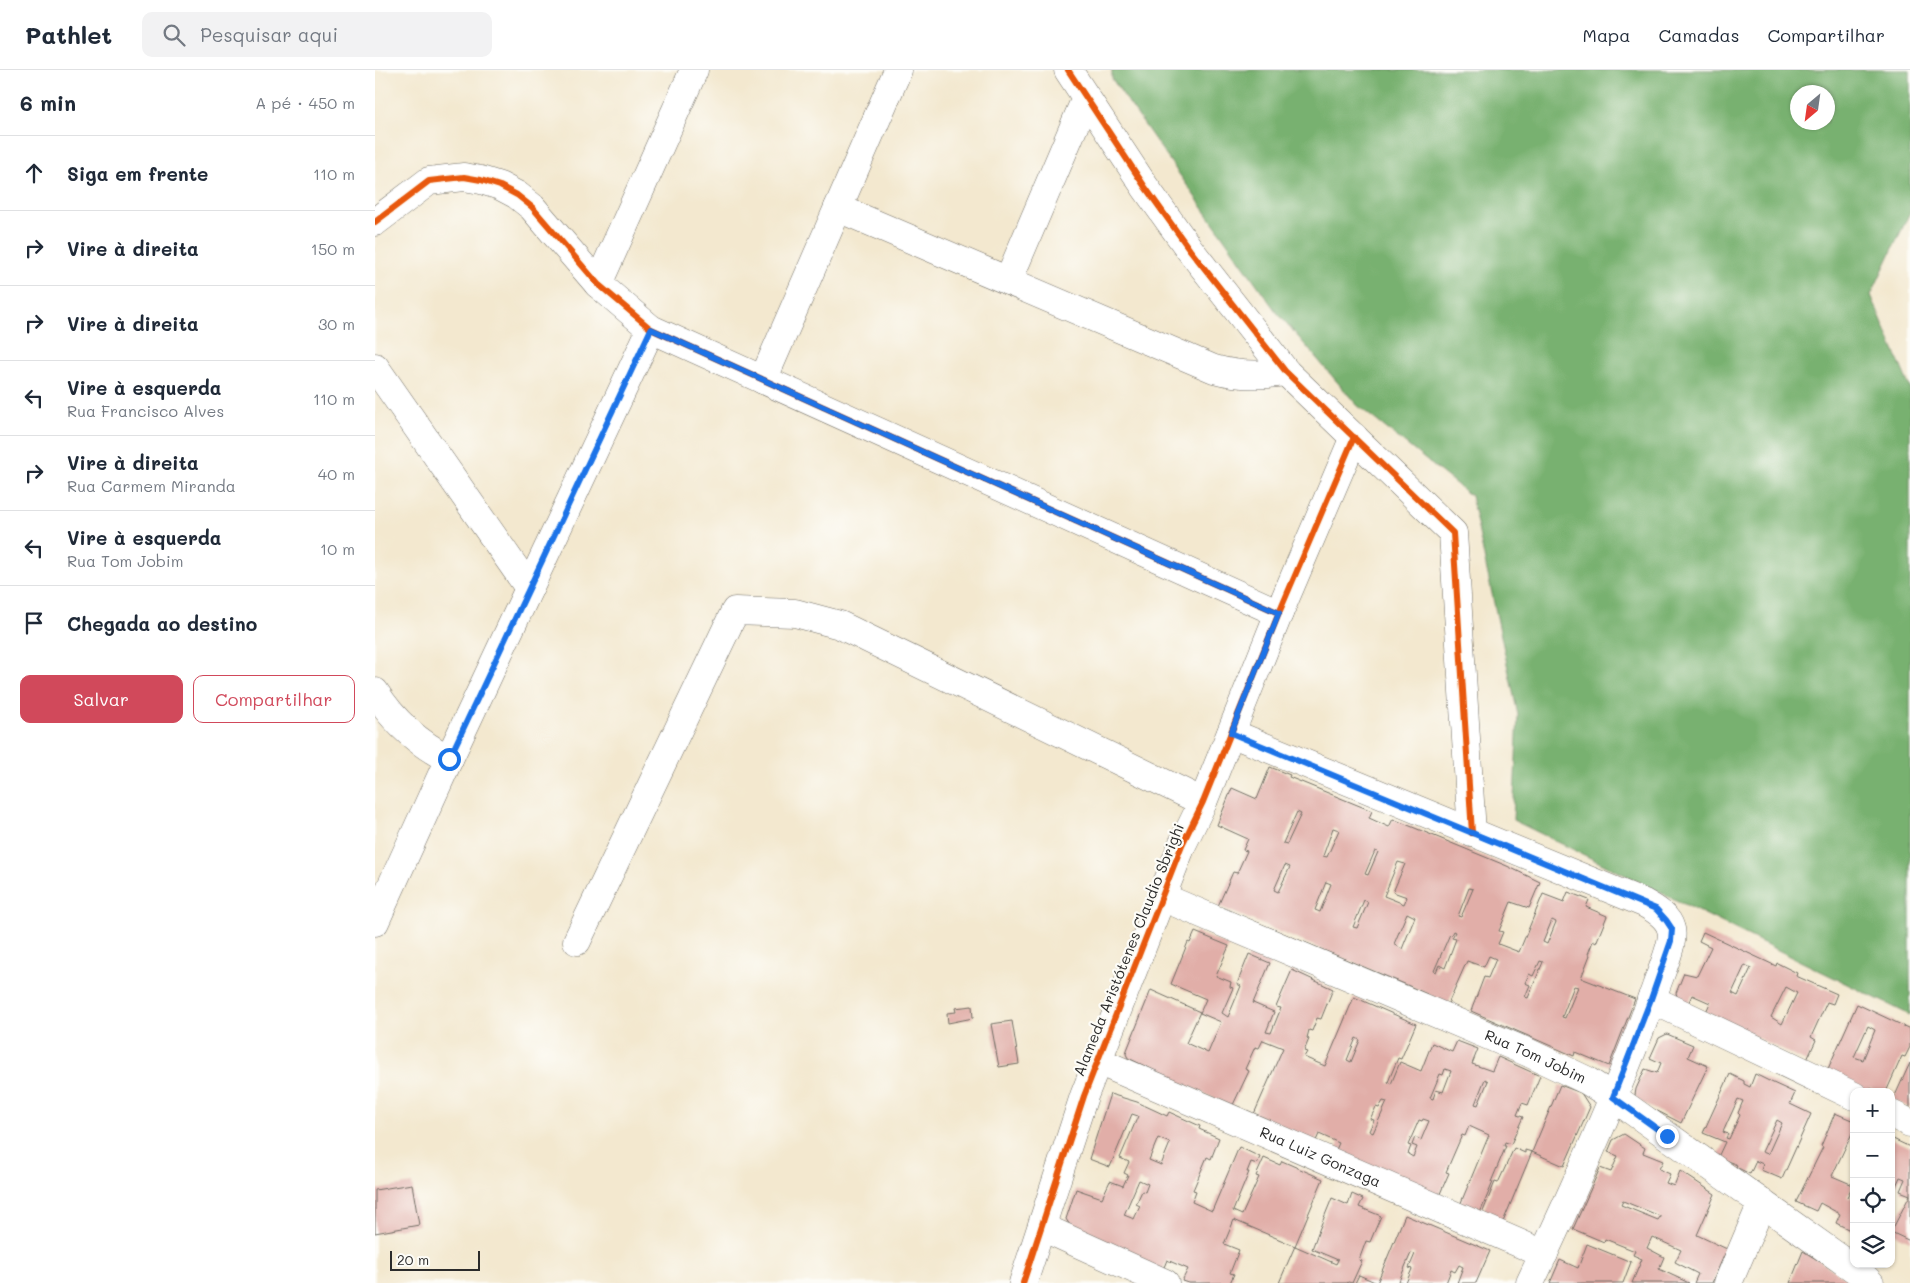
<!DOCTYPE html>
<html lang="pt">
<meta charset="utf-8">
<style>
:root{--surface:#fff;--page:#f2f2f3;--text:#1f2937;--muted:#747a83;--line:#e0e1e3;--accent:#d1495b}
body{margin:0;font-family:Mali,sans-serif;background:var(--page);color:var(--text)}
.controls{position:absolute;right:15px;bottom:15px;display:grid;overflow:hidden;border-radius:10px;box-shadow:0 1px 4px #0004}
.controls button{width:45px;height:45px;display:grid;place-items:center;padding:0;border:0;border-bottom:1px solid var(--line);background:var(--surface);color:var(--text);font:25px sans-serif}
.compass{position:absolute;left:1415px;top:15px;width:45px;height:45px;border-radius:50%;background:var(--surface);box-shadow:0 1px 4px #0004;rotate:209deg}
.scale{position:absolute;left:15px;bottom:12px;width:90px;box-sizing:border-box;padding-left:5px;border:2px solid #2b2b2b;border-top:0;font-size:14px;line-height:18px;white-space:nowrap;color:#2b2b2b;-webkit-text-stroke:4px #fdfcf7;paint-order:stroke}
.stop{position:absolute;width:15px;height:15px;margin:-11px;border:4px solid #1a73e8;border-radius:50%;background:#fff}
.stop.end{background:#1a73e8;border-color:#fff;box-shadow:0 1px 5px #0008}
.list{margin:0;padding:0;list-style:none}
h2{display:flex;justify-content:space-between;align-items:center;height:65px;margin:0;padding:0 20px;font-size:21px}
h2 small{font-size:16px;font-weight:400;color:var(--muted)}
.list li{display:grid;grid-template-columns:32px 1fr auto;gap:15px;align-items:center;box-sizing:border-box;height:75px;padding:0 20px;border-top:1px solid var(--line)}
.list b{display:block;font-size:19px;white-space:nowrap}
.list p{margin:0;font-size:16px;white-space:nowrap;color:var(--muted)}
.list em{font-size:16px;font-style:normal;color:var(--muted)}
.actions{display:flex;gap:10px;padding:15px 20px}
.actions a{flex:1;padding:11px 0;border:1px solid var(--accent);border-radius:10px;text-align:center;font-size:18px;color:var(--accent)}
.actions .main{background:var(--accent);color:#fff}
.icon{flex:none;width:28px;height:28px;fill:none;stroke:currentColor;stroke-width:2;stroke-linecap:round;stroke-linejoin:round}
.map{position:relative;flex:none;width:1535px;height:1213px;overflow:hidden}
header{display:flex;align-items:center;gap:30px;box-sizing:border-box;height:70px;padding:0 25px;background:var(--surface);border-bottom:1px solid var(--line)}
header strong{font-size:24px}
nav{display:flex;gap:28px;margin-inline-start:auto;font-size:18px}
.search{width:350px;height:45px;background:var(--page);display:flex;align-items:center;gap:12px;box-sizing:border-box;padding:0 18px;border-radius:10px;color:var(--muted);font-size:19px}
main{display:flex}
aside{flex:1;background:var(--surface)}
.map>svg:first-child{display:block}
</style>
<header>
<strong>Pathlet</strong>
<div class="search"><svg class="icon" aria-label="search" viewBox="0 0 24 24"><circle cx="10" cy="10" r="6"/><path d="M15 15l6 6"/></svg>Pesquisar aqui</div>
<nav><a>Mapa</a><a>Camadas</a><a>Compartilhar</a></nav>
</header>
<main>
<aside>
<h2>6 min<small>A pé · 450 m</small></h2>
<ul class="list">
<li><svg class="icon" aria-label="ahead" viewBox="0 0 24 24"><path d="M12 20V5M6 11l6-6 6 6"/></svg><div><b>Siga em frente</b></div><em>110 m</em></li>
<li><svg class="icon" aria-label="right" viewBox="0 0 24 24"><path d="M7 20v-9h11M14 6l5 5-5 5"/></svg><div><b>Vire à direita</b></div><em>150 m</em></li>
<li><svg class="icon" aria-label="right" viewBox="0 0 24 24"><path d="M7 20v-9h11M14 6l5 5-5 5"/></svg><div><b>Vire à direita</b></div><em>30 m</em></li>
<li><svg class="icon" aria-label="left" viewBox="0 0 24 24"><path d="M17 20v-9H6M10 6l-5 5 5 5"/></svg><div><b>Vire à esquerda</b><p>Rua Francisco Alves</p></div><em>110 m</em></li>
<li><svg class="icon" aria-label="right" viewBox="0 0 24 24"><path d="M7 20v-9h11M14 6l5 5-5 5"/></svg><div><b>Vire à direita</b><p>Rua Carmem Miranda</p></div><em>40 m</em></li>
<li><svg class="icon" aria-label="left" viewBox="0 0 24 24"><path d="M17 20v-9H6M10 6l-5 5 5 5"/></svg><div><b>Vire à esquerda</b><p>Rua Tom Jobim</p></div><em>10 m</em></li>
<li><svg class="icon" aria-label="arrive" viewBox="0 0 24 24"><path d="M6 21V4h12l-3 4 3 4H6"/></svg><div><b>Chegada ao destino</b></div></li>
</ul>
<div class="actions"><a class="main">Salvar</a><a>Compartilhar</a></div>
</aside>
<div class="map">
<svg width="1535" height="1213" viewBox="0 0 1535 1213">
<rect width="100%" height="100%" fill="#fdfcf7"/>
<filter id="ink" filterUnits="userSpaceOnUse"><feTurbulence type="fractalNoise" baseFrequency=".02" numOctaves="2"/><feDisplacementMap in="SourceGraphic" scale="10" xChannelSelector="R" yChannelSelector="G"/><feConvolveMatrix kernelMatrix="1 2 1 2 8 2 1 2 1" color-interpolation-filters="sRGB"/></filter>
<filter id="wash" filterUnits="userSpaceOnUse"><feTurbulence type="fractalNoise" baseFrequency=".0096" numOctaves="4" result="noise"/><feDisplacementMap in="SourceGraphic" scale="20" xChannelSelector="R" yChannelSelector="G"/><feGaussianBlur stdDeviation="1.12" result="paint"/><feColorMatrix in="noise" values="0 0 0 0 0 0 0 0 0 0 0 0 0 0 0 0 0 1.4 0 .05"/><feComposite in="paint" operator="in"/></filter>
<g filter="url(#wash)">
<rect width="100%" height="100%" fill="#f3e8cf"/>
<path fill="#78b16f" stroke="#526e4d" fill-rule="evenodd" d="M737,0H1535V142L1496,225L1535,318V945L1138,750L1143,645L1096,426L982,335L900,240L737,9ZM1422,22H1452V52H1422Z"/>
<g id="blocks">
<g fill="#e1aea8" fill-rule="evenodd">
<path d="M895,697L915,705L914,707L997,741L994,748L1014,757L1018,749L1132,796L1165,812L1154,838L1136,832L1124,861L1128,862L1123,874L1144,882L1168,824L1189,832L1193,822L1214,830L1211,837L1232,846L1221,873L1218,871L1213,884L1215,885L1206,908L1260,929L1234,996L1200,982L1199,986L1096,941L1109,907L1113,908L1121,889L1114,886L1109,897L1092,891L1072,936L1051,927L1052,924L1032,915L843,836L858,802L862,803L872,781L868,780L873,769L842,755L857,718L882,729ZM922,742L926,744L912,774L908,773ZM958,758L964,760L952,787L948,786ZM1000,781L1003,782L993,805L990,804ZM1023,792L1030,794L1018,822L1032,827L1029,834L1009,826ZM910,795L915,797L903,822L899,820ZM951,812L956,814L945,842L940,840ZM1094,818L1098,819L1086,847L1083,846ZM989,830L993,832L982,858L978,857ZM1032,843L1040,847L1027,879L1019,874ZM1177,850L1181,852L1172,874L1168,872ZM1078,861L1080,862L1077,868L1081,869L1070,898L1064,895L1061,902L1059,901L1075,864L1076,865ZM1165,891L1168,892L1153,928L1150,927L1155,915L1150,913L1154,904L1158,906ZM1199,916L1203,917L1190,948L1187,947Z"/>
<path d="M820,862L854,876L841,906L856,912L855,917L858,918L847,943L853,947L866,916L862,914L874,884L895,893L878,933L899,942L891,962L896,963L906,938L901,937L917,900L958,919L946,949L942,948L937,961L934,960L932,968L934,969L929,981L932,982L929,987L938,991L950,996L979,927L1041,954L1026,989L1023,988L1013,1012L1016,1014L1025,992L1046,1001L1057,973L1077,982L1082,971L1103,979L1097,994L1117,1001L1123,987L1165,1006L1153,1035L1147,1033L1142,1045L1148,1047L1136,1074L1130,1072L1129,1076H1131L1116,1112H1118L1105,1143L1085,1135L1114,1065L1094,1056L1090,1066L1087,1065L1071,1102L1074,1103L1064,1126L960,1082L964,1073L944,1064L940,1073L879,1044L908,978L888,970L884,978L880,977L870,999L874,1001L857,1037L753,988L751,984L752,980L776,920L825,942L811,973L833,983L846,952L825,943L831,929L796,914L813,872L815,873ZM981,968L985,970L976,992L972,990ZM1070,999L1076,1001L1068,1022L1061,1020L1058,1029L1055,1028L1065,1004L1068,1005ZM1110,1009L1113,1011L1103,1035L1100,1034ZM1008,1031L1012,1032L998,1063L994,1061L999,1050L995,1049L1001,1037L1004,1038ZM1048,1049L1054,1051L1046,1070L1040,1067L1037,1075L1042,1077L1038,1087L1033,1084L1036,1076L1033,1075L1044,1050L1047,1051Z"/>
<path d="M1328,862L1401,896L1402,893L1422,903L1421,906L1462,924L1458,934L1452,932L1436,967L1441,970L1431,992L1331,942L1335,933L1317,925L1313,934L1303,929L1301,923L1309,903L1322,906L1336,877L1324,871ZM1370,895L1376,898L1363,926L1357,923ZM1411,917L1422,923L1407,954L1396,947Z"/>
<path d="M1482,934L1535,959V977L1530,987L1527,986L1511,1022H1504L1495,1018L1493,1022L1452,1001ZM1493,956L1500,960L1488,990L1479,987Z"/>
<polygon points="597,936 598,948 573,953 572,943 581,942 580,938"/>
<polygon points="637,951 644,994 624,997 616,954"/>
<polygon points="1292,964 1318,975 1313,987 1333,996 1306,1053 1263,1031 1260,1025 1261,1019 1270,999 1282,1003 1286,993 1275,988 1284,968"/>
<polygon points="1535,993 1535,1038 1518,1030"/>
<path d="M1355,1004L1369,1011V1014L1375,1017L1380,1004L1396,1012L1420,1023L1415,1034L1436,1044L1407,1109L1386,1100L1388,1094L1381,1091L1375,1104L1361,1097L1362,1095L1343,1087L1350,1072L1328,1063ZM1363,1029L1368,1031L1363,1043L1365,1045L1354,1069L1351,1068L1353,1064L1348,1062ZM1402,1050L1407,1053L1393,1084L1387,1082Z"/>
<polygon points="1185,1015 1206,1023 1215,1037 1189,1096 1157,1082"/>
<path d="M735,1024L762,1032L792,1046L794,1042L825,1056L824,1059L844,1068L836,1089L832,1087L818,1120L821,1121L817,1132L837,1141L864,1077L885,1087L882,1094L876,1092L872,1102H874L858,1141L867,1145L884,1107L881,1106L889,1088L905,1095L907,1091L948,1109L920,1176L961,1194L963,1190L937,1179L944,1160L957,1128L973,1135L977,1124L988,1129L984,1137L1006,1146L995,1172L991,1171L984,1190L987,1191L977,1213L973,1212L972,1213H904L920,1176L859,1150L849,1174L864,1180L855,1203L859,1204L855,1213H813L807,1211L813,1199L792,1190L787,1202L702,1166L691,1149L701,1119L727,1128L735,1111L748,1116L753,1105L749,1103L754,1092L745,1088L763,1046L757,1044L735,1097L714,1089ZM783,1068L795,1073L786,1095L774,1090ZM764,1110L773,1114L770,1122L767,1121L761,1134L765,1136L759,1149L749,1145Z"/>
<polygon points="1460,1043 1479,1051 1479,1059 1457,1106 1478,1115 1472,1127 1476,1128 1479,1122 1479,1162 1461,1153 1465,1144 1445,1133 1441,1141 1421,1132 1448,1077 1446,1076"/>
<path d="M1249,1064L1270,1078L1268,1083L1288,1091L1284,1099L1295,1104L1291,1113L1299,1116L1305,1101L1340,1124L1322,1165L1352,1179L1337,1213H1319L1323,1204L1300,1192L1306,1180L1277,1167L1272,1178L1289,1187L1284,1199L1314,1213H1257L1267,1189L1258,1185L1260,1181L1230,1169L1229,1172L1198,1159L1225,1098L1236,1102L1243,1086L1233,1082L1238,1070ZM1248,1131L1285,1146V1147L1283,1150L1246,1135Z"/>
<polygon points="1516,1068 1535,1077 1535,1171 1516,1162 1535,1125 1525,1121 1530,1109 1525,1107 1516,1127"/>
<polygon points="1139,1078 1150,1083 1150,1080 1157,1082 1128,1152 1107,1144 1120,1112 1123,1113"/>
<polygon points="37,1114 44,1155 0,1163 0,1120"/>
<polygon points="1030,1145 1115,1181 1101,1213 1082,1213 1088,1197 1084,1195 1080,1202 1076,1200 1071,1213 1031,1213 1037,1199 1034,1198 1040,1184 1036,1183 1024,1211 1028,1213 980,1213 984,1205 1002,1213"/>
<polygon points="1212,1174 1256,1192 1248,1213 1175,1213 1185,1190 1203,1198"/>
<polygon points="1428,1181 1465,1204 1477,1213 1415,1213"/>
</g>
</g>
</g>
<g filter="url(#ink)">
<use href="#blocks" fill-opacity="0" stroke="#716d64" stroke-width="1"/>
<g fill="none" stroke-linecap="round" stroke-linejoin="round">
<defs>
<g id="minor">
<polyline points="693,0 770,117 815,180 911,302 1078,463 1097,763"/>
<path d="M463,138L839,299C864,306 886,306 911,302"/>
<polyline points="0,152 54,111 89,107 106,110 125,116 142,125 157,137 223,214 276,259 904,543"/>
<polyline points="633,211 711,28"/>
<polyline points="223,214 319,0"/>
<polyline points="0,297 154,518"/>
<polyline points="388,310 523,0"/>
<path d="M0,622C19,652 42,673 74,689"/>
<path d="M856,663L1269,833C1280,839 1293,847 1296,859C1300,872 1285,904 1281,917C1245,1018 1201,1116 1155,1213"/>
<path id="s1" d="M787,827L1152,982L1211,1010L1238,1027L1484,1202L1495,1213"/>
<polyline points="0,852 74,689 276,259"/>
<polyline points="202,871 360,541 420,543 465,555 828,732"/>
<polyline points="1276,929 1479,1026"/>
<path id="s2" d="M723,991L1169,1184"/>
<polyline points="1516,1044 1535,1053"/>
<polyline points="667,1157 790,1213"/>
<polyline points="648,1213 709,1026 807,775 828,732 904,543 979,367"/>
<polyline points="1353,1213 1387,1133"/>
</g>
</defs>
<use href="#minor" stroke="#716d64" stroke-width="29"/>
<use href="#minor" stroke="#fff" stroke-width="28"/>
<defs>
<g id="cycleway">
<polyline points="693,0 770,117 815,180 911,302 1078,463 1097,763"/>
<polyline points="0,152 54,111 89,107 106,110 125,116 142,125 157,137 223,214 276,259 904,543"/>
<polyline points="648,1213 709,1026 807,775 828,732 904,543 979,367"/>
</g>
</defs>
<use href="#cycleway" stroke="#fdfcf7" stroke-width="9"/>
<use href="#cycleway" stroke="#e8590c" stroke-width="6"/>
</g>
</g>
<g fill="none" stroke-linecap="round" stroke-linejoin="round" filter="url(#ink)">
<polyline stroke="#1a73e8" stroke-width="6" points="74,689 276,259 904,543 856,663 1281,839 1291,850 1297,859 1296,871 1276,929 1238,1027 1292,1066"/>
</g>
<g text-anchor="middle" stroke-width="4.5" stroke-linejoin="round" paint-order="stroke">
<g font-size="15" fill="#2b2b2b" stroke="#fdfcf7">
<text transform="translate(754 880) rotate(-68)" y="5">Alameda Aristótenes Claudio Sbrighi</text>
<text dy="5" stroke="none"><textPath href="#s1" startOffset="406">Rua Tom Jobim</textPath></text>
<text dy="5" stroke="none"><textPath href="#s2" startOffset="242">Rua Luiz Gonzaga</textPath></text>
</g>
</g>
</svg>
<div class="controls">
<button>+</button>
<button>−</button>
<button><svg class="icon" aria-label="locate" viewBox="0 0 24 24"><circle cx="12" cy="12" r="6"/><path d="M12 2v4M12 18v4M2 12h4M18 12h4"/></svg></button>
<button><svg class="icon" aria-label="layers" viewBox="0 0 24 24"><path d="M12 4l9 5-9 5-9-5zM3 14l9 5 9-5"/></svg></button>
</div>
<svg class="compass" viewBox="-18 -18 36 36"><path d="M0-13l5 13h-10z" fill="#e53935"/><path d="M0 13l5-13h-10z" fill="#747a83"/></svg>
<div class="scale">20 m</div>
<div class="stop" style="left:74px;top:689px"></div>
<div class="stop end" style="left:1292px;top:1066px"></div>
</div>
</main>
